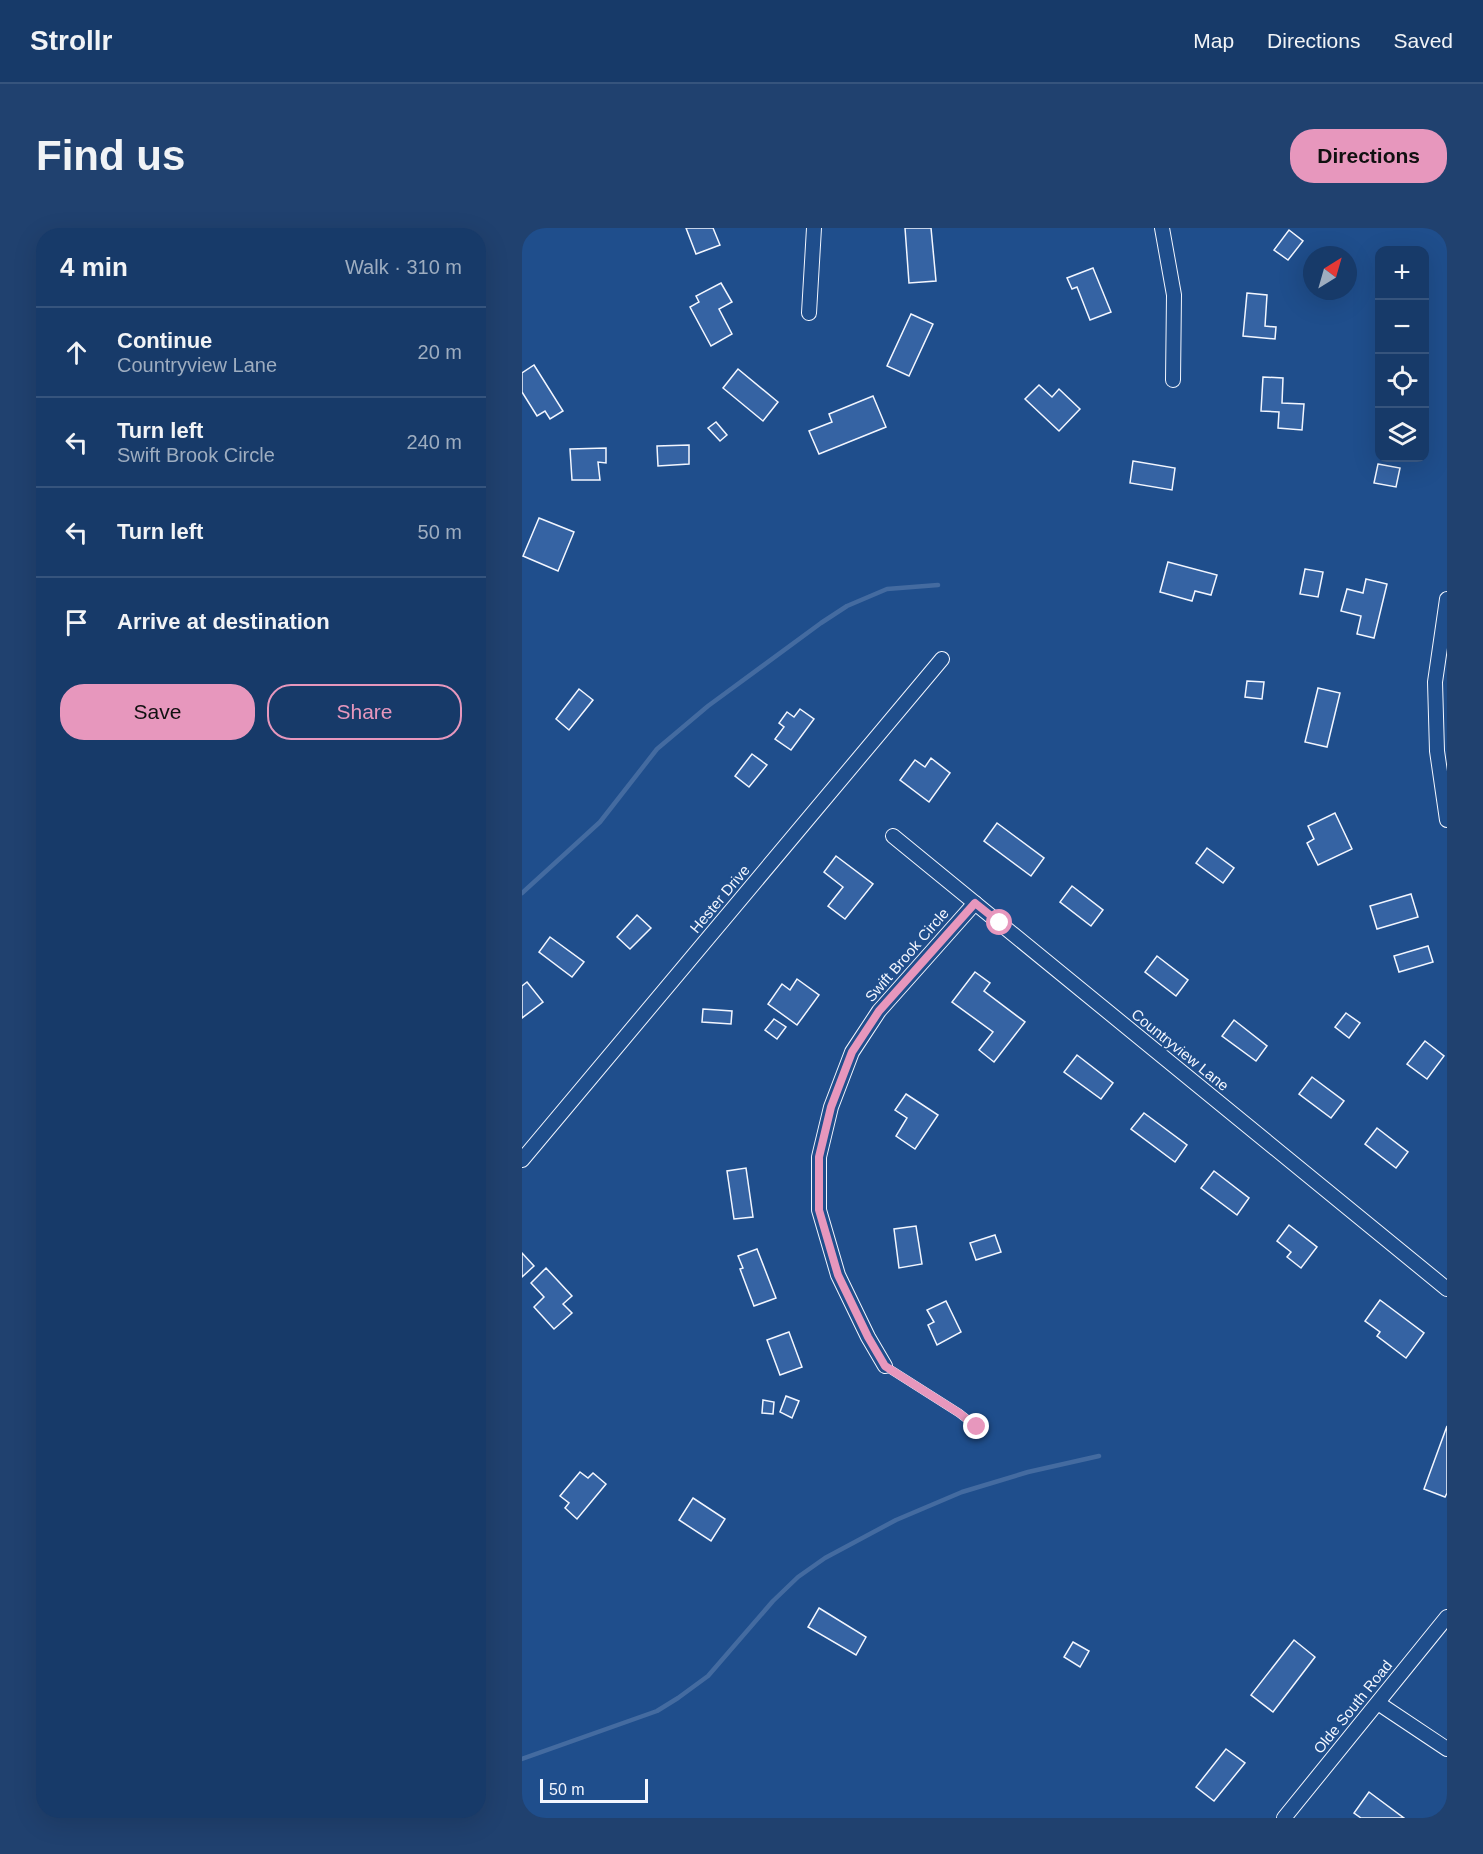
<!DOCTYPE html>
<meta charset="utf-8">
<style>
:root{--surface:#173a69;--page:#20416f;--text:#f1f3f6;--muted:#9eadc0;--line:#36547d;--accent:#e797bd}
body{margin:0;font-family:Helvetica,sans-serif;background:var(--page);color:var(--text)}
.controls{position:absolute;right:18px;top:18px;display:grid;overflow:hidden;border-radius:12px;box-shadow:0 6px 24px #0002}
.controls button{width:54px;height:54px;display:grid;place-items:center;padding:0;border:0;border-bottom:2px solid var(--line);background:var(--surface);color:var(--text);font:30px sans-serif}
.compass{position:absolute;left:781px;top:18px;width:54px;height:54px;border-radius:50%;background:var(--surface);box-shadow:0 6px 24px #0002;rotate:37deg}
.scale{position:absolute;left:18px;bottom:15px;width:108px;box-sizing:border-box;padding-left:6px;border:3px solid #f2f6ff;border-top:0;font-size:16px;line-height:21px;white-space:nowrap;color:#f2f6ff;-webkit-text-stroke:4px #1f4e8c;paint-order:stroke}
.stop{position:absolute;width:18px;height:18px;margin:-14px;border:4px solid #e797bd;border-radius:50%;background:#fff}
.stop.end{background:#e797bd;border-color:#fff;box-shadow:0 2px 6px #0008}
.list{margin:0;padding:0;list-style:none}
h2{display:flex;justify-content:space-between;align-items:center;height:78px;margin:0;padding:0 24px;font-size:26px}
h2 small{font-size:20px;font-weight:400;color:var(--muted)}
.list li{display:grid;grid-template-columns:39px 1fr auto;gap:18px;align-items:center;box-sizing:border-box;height:90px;padding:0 24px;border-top:2px solid var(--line)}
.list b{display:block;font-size:22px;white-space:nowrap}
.list p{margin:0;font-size:20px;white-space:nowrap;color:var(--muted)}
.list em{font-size:20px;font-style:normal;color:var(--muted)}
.actions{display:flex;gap:12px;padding:18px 24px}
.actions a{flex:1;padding:14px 0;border:2px solid var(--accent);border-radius:24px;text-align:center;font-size:21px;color:var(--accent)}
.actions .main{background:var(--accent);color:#111}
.icon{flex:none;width:33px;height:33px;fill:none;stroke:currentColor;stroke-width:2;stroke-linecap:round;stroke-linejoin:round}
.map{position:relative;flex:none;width:925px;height:1590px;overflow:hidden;border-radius:24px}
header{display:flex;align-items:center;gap:36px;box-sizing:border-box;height:84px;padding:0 30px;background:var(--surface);border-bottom:2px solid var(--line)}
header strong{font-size:28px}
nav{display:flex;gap:33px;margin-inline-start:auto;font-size:21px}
.intro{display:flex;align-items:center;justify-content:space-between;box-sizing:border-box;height:144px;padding:0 36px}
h1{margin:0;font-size:42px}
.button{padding:15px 27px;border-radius:24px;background:var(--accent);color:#111;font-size:21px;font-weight:700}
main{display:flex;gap:36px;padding:0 36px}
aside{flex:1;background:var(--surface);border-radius:24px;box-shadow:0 6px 24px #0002}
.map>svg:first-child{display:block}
</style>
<header>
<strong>Strollr</strong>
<nav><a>Map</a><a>Directions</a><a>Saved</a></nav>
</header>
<div class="intro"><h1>Find us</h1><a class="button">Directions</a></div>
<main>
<aside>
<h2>4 min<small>Walk · 310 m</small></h2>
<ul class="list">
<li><svg class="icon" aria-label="ahead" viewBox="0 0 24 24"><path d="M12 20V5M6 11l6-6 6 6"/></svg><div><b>Continue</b><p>Countryview Lane</p></div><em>20 m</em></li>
<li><svg class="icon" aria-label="left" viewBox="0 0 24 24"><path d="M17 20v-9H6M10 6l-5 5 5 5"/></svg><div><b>Turn left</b><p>Swift Brook Circle</p></div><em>240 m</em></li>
<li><svg class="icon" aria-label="left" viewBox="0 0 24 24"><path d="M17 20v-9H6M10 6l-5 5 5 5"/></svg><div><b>Turn left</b></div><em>50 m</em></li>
<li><svg class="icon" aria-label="arrive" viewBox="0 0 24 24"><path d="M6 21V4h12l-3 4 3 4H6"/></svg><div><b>Arrive at destination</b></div></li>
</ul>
<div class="actions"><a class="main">Save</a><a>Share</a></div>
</aside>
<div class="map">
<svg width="925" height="1590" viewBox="0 0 925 1590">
<rect width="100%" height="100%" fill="#1f4e8c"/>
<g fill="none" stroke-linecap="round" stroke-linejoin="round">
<g stroke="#446ba0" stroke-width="4.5">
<polyline points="0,665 78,594 135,521 186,478 299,395 325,378 365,361 416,357"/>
<polyline points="0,1531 135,1483 156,1470 186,1448 251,1373 276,1349 303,1330 374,1292 440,1264 506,1244 577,1228"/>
</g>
</g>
<g fill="#3563a3" stroke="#f2f6ff" stroke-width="1.5">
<polygon points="164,0 191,0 198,17 174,26"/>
<polygon points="383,0 409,0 414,53 387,55"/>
<polygon points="767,2 781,13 766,32 752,22"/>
<polygon points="571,40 589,84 568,92 555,59 550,61 545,50"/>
<polygon points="199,55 210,74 197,81 210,106 189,118 168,79 177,74 174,68"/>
<polygon points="725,65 745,67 743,98 754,99 753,111 721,108"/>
<polygon points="389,86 411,96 387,148 365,138"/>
<polygon points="12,137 41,183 28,191 23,183 15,188 0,164 0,145"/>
<polygon points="216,141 256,174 241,193 201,160"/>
<polygon points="741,149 761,150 760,175 782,176 780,202 756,200 757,184 739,183"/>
<polygon points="517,157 530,169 537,161 558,181 537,203 503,171"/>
<polygon points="351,168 364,199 297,226 287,203 310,194 307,186"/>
<polygon points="194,194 205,207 198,213 186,200"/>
<polygon points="167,217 167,236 136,238 135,218"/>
<polygon points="84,220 84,235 76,234 78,252 50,252 48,221"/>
<polygon points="611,233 653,240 650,262 608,255"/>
<polygon points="856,236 878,240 874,259 852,255"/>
<polygon points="17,290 52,304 36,343 1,328"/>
<polygon points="646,334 695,347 689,367 673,363 670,373 638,364"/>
<polygon points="783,341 801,344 796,369 778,366"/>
<polygon points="844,351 865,356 852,410 835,406 839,388 819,383 825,361 841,365"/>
<polygon points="725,453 742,454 740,471 723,469"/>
<polygon points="796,460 818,465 805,519 783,514"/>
<polygon points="57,461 71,472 47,502 34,491"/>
<polygon points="278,481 292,491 269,522 253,511 262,499 257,495 265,484 272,489"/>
<polygon points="230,526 245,537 227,559 213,548"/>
<polygon points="409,530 428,545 407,574 378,552 393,532 403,539"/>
<polygon points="813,585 830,621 796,637 785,615 792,611 786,598"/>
<polygon points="475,595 522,630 509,648 462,613"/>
<polygon points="685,620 712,640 701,655 674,635"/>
<polygon points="314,628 351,656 323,691 306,678 321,659 302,644"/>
<polygon points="550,658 581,682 569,698 538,674"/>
<polygon points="889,666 896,689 855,701 848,678"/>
<polygon points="115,687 129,700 108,721 95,709"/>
<polygon points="28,709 62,734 50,749 17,724"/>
<polygon points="906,718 911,734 877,744 872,728"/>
<polygon points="635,728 666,752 654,768 623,744"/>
<polygon points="453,744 468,755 462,763 503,794 472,834 457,822 471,804 430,774"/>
<polygon points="275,751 297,767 275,797 246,776 260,756 268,762"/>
<polygon points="5,754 21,774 0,790 0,758"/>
<polygon points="181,781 210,783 209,796 180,794"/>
<polygon points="824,785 838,795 827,810 813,799"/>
<polygon points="252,791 264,799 255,811 243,802"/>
<polygon points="712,792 745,818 734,833 700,808"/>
<polygon points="903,813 922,828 905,851 885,836"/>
<polygon points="555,827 591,855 579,871 542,844"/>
<polygon points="790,849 822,873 809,890 777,866"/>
<polygon points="384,866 416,887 393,921 374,908 385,890 373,882"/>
<polygon points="622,885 665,917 653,934 609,901"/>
<polygon points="855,900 886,924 874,940 843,916"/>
<polygon points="224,940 231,989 212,991 205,943"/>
<polygon points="692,943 727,970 715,987 679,960"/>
<polygon points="767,997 795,1019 779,1040 765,1029 769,1024 755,1013"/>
<polygon points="394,998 400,1036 377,1040 372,1001"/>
<polygon points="473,1007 479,1024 454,1032 448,1015"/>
<polygon points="235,1021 254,1070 232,1078 218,1041 221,1040 216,1028"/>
<polygon points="0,1025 12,1038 0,1049"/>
<polygon points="24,1040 50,1068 41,1076 50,1085 32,1101 12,1079 22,1069 9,1055"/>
<polygon points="858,1072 902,1105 884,1130 855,1108 858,1104 843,1093"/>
<polygon points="424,1073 439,1104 415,1117 406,1097 412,1094 405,1082"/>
<polygon points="267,1104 280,1139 258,1147 245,1112"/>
<polygon points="264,1168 277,1173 270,1190 258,1184"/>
<polygon points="241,1172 252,1174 251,1186 240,1185"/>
<polygon points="925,1198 925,1265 923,1269 902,1261"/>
<polygon points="58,1244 66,1250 71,1245 84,1256 55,1291 43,1280 47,1275 38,1268"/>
<polygon points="171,1270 203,1291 189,1313 157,1292"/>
<polygon points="297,1380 344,1409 334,1427 286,1399"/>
<polygon points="772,1412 793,1429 751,1484 729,1467"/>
<polygon points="551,1414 567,1423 558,1439 542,1429"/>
<polygon points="704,1521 723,1535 692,1573 674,1559"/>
<polygon points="847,1564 882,1590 839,1590 832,1585"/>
</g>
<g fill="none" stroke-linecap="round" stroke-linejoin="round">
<defs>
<polyline id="lane" points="363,1138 437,1185 455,1199"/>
<g id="street">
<polyline points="640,0 652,67 651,152"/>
<polyline points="287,85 292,0"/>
<polyline points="925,371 913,454 915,523 925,592"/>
<polyline points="371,608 925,1061"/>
<polyline points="0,932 420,431"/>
<polyline points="363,1138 346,1109 316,1047 297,982 297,929 309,879 330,824 357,783 453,675"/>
<polyline points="856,1475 925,1521"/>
<polyline points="762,1590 925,1389"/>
</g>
</defs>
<use href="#lane" stroke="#f2f6ff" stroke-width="9"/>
<use href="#street" stroke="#f2f6ff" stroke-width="16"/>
<use href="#lane" stroke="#1f4e8c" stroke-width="7"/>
<use href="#street" stroke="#1f4e8c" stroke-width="14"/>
</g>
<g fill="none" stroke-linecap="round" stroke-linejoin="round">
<polyline stroke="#e797bd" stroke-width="8" points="455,1199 437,1185 363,1138 346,1109 316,1047 297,982 297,929 309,879 330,824 357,783 453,675 478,695"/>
</g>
<g text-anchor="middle" stroke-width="4.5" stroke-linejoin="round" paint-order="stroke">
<g font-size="15" fill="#f2f6ff" stroke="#1f4e8c">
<text transform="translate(198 671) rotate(-50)" y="5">Hester Drive</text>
<text transform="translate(385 727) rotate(-49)" y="5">Swift Brook Circle</text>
<text transform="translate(658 822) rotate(39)" y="5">Countryview Lane</text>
<text transform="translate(831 1479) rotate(-51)" y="5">Olde South Road</text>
</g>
</g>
</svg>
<div class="controls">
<button>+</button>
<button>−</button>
<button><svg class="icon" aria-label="locate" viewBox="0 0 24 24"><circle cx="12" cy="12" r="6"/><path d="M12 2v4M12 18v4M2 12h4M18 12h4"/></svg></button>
<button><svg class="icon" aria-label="layers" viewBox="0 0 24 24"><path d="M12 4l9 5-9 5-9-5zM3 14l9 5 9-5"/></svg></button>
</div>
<svg class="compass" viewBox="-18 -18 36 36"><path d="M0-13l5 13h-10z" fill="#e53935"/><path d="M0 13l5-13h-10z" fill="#9eadc0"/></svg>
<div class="scale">50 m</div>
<div class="stop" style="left:478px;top:695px"></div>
<div class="stop end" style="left:455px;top:1199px"></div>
</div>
</main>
